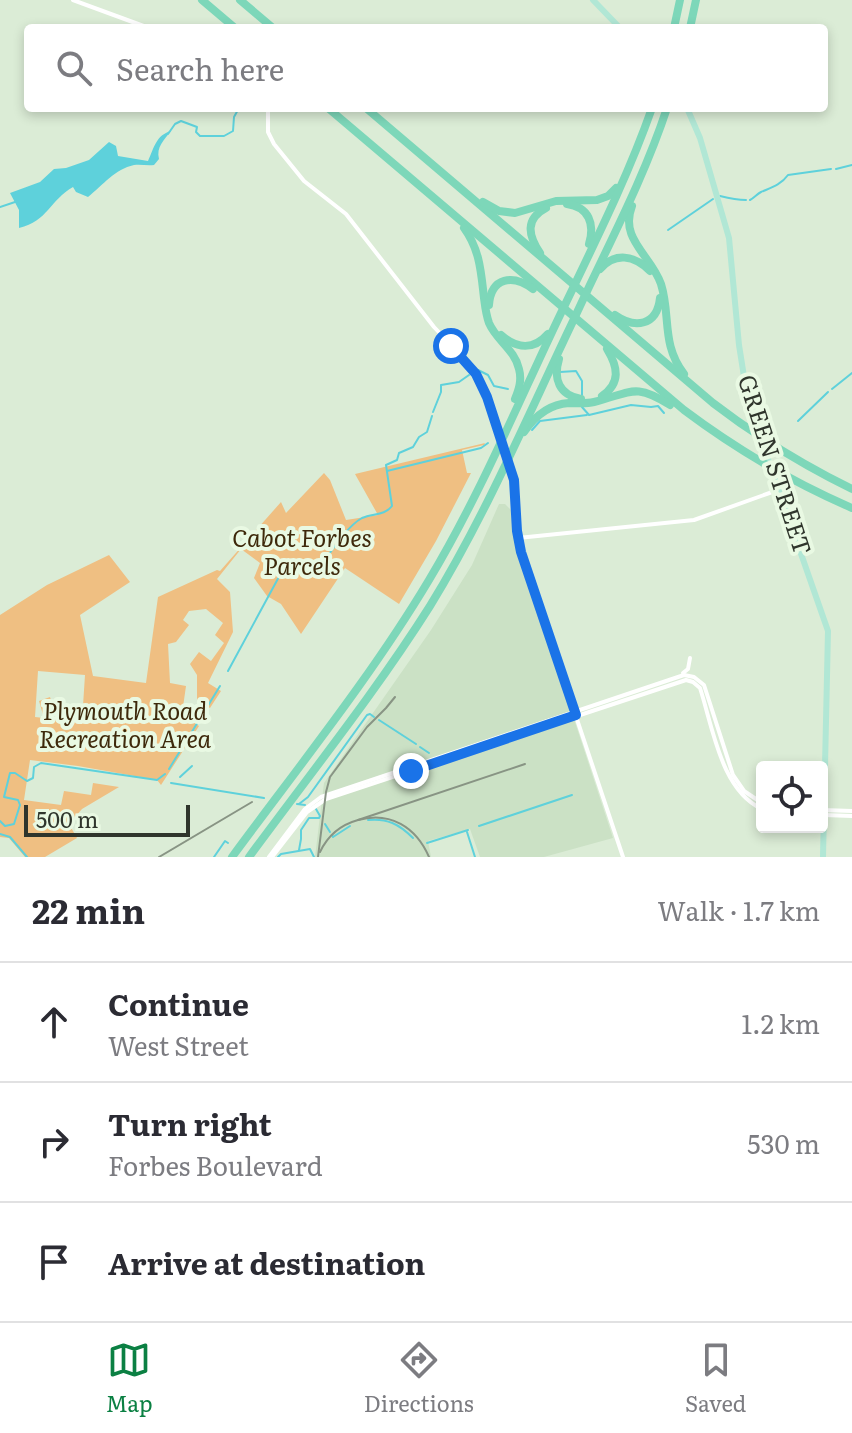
<!DOCTYPE html>
<meta charset="utf-8">
<style>
:root{--surface:#fff;--page:#f2f2f3;--text:#2b2b33;--muted:#7c7c81;--line:#e1e1e2;--accent:#0b8043}
body{margin:0;font-family:Literata,serif;background:var(--page);color:var(--text)}
.controls{position:absolute;right:24px;bottom:24px;display:grid;overflow:hidden;border-radius:8px;box-shadow:0 4px 12px #0003}
.controls button{width:72px;height:72px;display:grid;place-items:center;padding:0;border:0;border-bottom:2px solid var(--line);background:var(--surface);color:var(--text);font:40px sans-serif}
.scale{position:absolute;left:24px;bottom:20px;width:166px;box-sizing:border-box;padding-left:8px;border:4px solid #2f352c;border-top:0;font-size:22px;line-height:28px;white-space:nowrap;color:#2f352c;-webkit-text-stroke:6px #e9f9e3;paint-order:stroke}
.stop{position:absolute;width:24px;height:24px;margin:-18px;border:6px solid #1a73e8;border-radius:50%;background:#fff}
.stop.end{background:#1a73e8;border-color:#fff;box-shadow:0 2px 8px #0008}
.list{margin:0;padding:0;list-style:none}
h2{display:flex;justify-content:space-between;align-items:center;height:104px;margin:0;padding:0 32px;font-size:34px}
h2 small{font-size:26px;font-weight:400;color:var(--muted)}
.list li{display:grid;grid-template-columns:52px 1fr auto;gap:24px;align-items:center;box-sizing:border-box;height:120px;padding:0 32px;border-top:2px solid var(--line)}
.list b{display:block;font-size:30px;white-space:nowrap}
.list p{margin:0;font-size:26px;white-space:nowrap;color:var(--muted)}
.list em{font-size:26px;font-style:normal;color:var(--muted)}
.icon{flex:none;width:44px;height:44px;fill:none;stroke:currentColor;stroke-width:2;stroke-linecap:round;stroke-linejoin:round}
.map{position:relative;flex:none;width:852px;height:857px;overflow:hidden}
.search{position:absolute;background:var(--surface);box-shadow:0 4px 12px #0003;left:24px;right:24px;top:24px;height:88px;display:flex;align-items:center;gap:20px;box-sizing:border-box;padding:0 28px;border-radius:8px;color:var(--muted);font-size:30px}
.sheet{height:464px;background:var(--surface)}
nav{display:flex;justify-content:space-around;align-items:center;box-sizing:border-box;height:112px;border-top:2px solid var(--line);background:var(--surface);font-size:22px;color:var(--muted)}
nav a{display:grid;justify-items:center;gap:4px}
nav .on{color:var(--accent)}
.map>svg:first-child{display:block}
</style>
<div class="map">
<svg width="852" height="857" viewBox="0 0 852 857">
<rect width="100%" height="100%" fill="#dbecd6"/>
<polygon fill="#cbe1c5" points="499,504 505,504 511,510 513,533 613,838 544,857 480,857 470,829 428,841 431,857 315,857 324,783 431,630 472,565"/>
<path fill="#efbf82" fill-rule="evenodd" d="M485,443L484,445L462,450L467,473H471L436,541L399,604L345,568L301,634L281,604L267,596L254,578L260,563L241,549L217,579L230,592L233,632L208,683L221,691L210,708L197,700V675L190,664L199,652L211,661L224,643L215,635L223,623L206,609L189,611L183,620L189,625L176,642L168,644L170,683L186,686L182,714L199,726L161,785L157,780L78,766L30,760L24,800L61,805L64,791L91,795L93,783L119,787L82,809L69,824L77,838L45,857H25L9,838L0,837V615L47,585L109,555L130,582L80,615L93,676L146,683L158,597L217,570L220,571L281,502L286,513L324,473L330,480L346,520L378,515L355,474ZM38,671L85,675L82,721L67,720L65,713L56,715L50,697L39,701L44,718L35,717Z"/>
<path fill="#5ed1db" d="M171,131C164,140 156,147 159,159L154,165C147,166 141,164 134,165C115,169 103,185 88,197L76,192L73,187C50,200 48,221 19,228V210L10,193L40,182L54,169L66,168L89,160L109,142L116,146L118,156L148,161C154,148 156,135 171,131Z"/>
<g fill="none" stroke-linecap="round" stroke-linejoin="round">
<g stroke="#5ed1db" stroke-width="2">
<polyline points="168,134 175,124 181,121 197,127 196,132 200,136 224,136 233,131 234,117 239,108"/>
<polyline points="836,169 852,165"/>
<path d="M720,196C728,198 737,200 746,200"/>
<path d="M750,200C754,198 757,194 761,192C770,188 781,185 788,175L831,169"/>
<polyline points="0,207 18,201"/>
<polyline points="668,230 713,199"/>
<polyline points="478,370 488,375 494,386 508,389"/>
<polyline points="560,372 576,371 582,381 582,395"/>
<polyline points="832,389 852,373"/>
<polyline points="582,407 589,415 631,405 651,407 658,406 664,413"/>
<polyline points="433,412 441,392 441,385 459,382 469,375"/>
<polyline points="798,421 828,392"/>
<polyline points="532,430 540,421 587,415"/>
<polyline points="387,471 481,448 488,443"/>
<path d="M228,671L287,562L291,561L310,568L320,567C331,552 346,527 362,518C373,513 384,516 392,506L386,465L397,460L399,453L413,447L419,437L427,432L432,416"/>
<polyline points="379,720 416,744"/>
<polyline points="420,747 429,753"/>
<polyline points="169,769 220,686"/>
<polyline points="180,777 192,766"/>
<polyline points="171,783 264,798"/>
<polyline points="297,804 305,805"/>
<polyline points="299,804 308,797 367,715 370,714 374,717"/>
<path d="M368,820C387,818 399,824 413,838"/>
<polyline points="0,821 5,826 14,824 20,805 18,800 4,797 10,773 15,773 27,781 33,778 34,767 41,763 157,780 165,774"/>
<polyline points="325,824 330,832"/>
<polyline points="479,826 572,795"/>
<polyline points="467,832 475,857"/>
<polyline points="0,834 10,837 27,857"/>
<polyline points="332,835 333,837 350,826"/>
<polyline points="427,843 468,830"/>
<polyline points="299,850 301,839 301,830 309,818 319,818 320,816 316,809"/>
<polyline points="214,857 225,841 228,843"/>
<polyline points="278,857 281,854 310,849 314,857"/>
</g>
<g stroke="#fff" stroke-width="4">
<polyline points="73,0 149,28"/>
<polyline points="268,108 268,132 274,144 304,181 346,214 434,327 466,361 479,381 487,397 514,480 517,531 521,552 623,857"/>
<polyline points="518,538 694,520 778,490"/>
<polyline points="683,673 688,669 690,658"/>
<polyline points="822,810 852,811"/>
<polyline points="824,815 852,816"/>
<polyline points="269,857 305,809 321,797 684,675 694,677 704,685 733,775 744,791 762,803"/>
<path d="M272,857L307,812L326,799L686,680L693,682L700,688C713,728 721,790 762,809"/>
</g>
<g stroke="#b1e7d5" stroke-width="6">
<polyline points="593,0 620,28"/>
<polyline points="687,108 700,138 729,238 739,345 748,402 828,631 823,857"/>
</g>
<g stroke="#7dd7b9" stroke-width="8">
<polyline points="202,0 235,28"/>
<polyline points="240,0 273,28"/>
<polyline points="674,28 680,0"/>
<polyline points="690,28 696,0"/>
<path d="M328,108L684,410C736,449 792,482 852,508"/>
<path d="M366,108L713,403C756,436 803,465 852,489"/>
<polyline points="483,202 499,211 515,213 556,201 597,200 608,196 616,188"/>
<path d="M567,204C589,207 595,224 589,244"/>
<path d="M632,206C619,239 651,255 661,284C671,316 661,344 684,374"/>
<path d="M464,228C480,250 481,272 484,298C485,306 486,315 489,323C496,340 515,350 519,369C522,380 519,389 515,399"/>
<path d="M540,253C528,235 525,219 546,208"/>
<path d="M600,269C615,252 634,255 650,271"/>
<path d="M489,305C491,277 513,274 533,289"/>
<path d="M615,315C635,329 657,326 660,298"/>
<path d="M501,335C517,349 534,350 548,334"/>
<path d="M559,359C553,379 559,395 581,399"/>
<path d="M602,396C621,383 618,367 607,349"/>
<path d="M524,432C535,416 549,404 569,403C578,403 586,404 594,402C631,393 634,382 670,405"/>
<path d="M232,857C299,766 371,677 429,580C480,495 518,403 561,313C593,246 627,179 652,108"/>
<path d="M249,857C310,774 375,693 430,606C486,515 528,415 574,319C606,249 643,181 667,108"/>
</g>
<g stroke="#889484" stroke-width="2">
<polyline points="358,820 525,764"/>
<path d="M320,852C328,835 340,825 358,820C390,811 416,827 429,857"/>
<polyline points="159,857 252,802"/>
<polyline points="318,857 326,792 330,777 367,727 386,708 395,697"/>
</g>
</g>
<g fill="none" stroke-linecap="round" stroke-linejoin="round">
<polyline stroke="#1a73e8" stroke-width="10" points="411,771 576,715 521,552 517,531 514,480 487,397 476,374 451,346"/>
</g>
<g text-anchor="middle" stroke-width="8" stroke-linejoin="round" paint-order="stroke">
<g font-size="24" fill="#2f352c" stroke="#e9f9e3">
<text transform="translate(774 465) rotate(72)" y="8">GREEN STREET</text>
</g>
<g font-size="24" font-style="italic" fill="#3e290b" stroke="#e9f9e3">
<text x="302" y="547">Cabot Forbes<tspan x="302" dy="28">Parcels</tspan></text>
<text x="125" y="720">Plymouth Road<tspan x="125" dy="28">Recreation Area</tspan></text>
</g>
</g>
</svg>
<div class="controls">
<button><svg class="icon" aria-label="locate" viewBox="0 0 24 24"><circle cx="12" cy="12" r="6"/><path d="M12 2v4M12 18v4M2 12h4M18 12h4"/></svg></button>
</div>
<div class="scale">500 m</div>
<div class="stop" style="left:451px;top:346px"></div>
<div class="stop end" style="left:411px;top:771px"></div>
<div class="search"><svg class="icon" aria-label="search" viewBox="0 0 24 24"><circle cx="10" cy="10" r="6"/><path d="M15 15l6 6"/></svg>Search here</div>
</div>
<section class="sheet">
<h2>22 min<small>Walk · 1.7 km</small></h2>
<ul class="list">
<li><svg class="icon" aria-label="ahead" viewBox="0 0 24 24"><path d="M12 20V5M6 11l6-6 6 6"/></svg><div><b>Continue</b><p>West Street</p></div><em>1.2 km</em></li>
<li><svg class="icon" aria-label="right" viewBox="0 0 24 24"><path d="M7 20v-9h11M14 6l5 5-5 5"/></svg><div><b>Turn right</b><p>Forbes Boulevard</p></div><em>530 m</em></li>
<li><svg class="icon" aria-label="arrive" viewBox="0 0 24 24"><path d="M6 21V4h12l-3 4 3 4H6"/></svg><div><b>Arrive at destination</b></div></li>
</ul>
</section>
<nav>
<a class="on"><svg class="icon" aria-label="map" viewBox="0 0 24 24"><path d="M3 6l6-2 6 2 6-2v14l-6 2-6-2-6 2zM9 4v14M15 6v14"/></svg>Map</a>
<a><svg class="icon" aria-label="directions" viewBox="0 0 24 24"><path d="M12 3l9 9-9 9-9-9zM9 14v-3h6M13 9l2 2-2 2"/></svg>Directions</a>
<a><svg class="icon" aria-label="saved" viewBox="0 0 24 24"><path d="M7 4h10v16l-5-4-5 4z"/></svg>Saved</a>
</nav>
